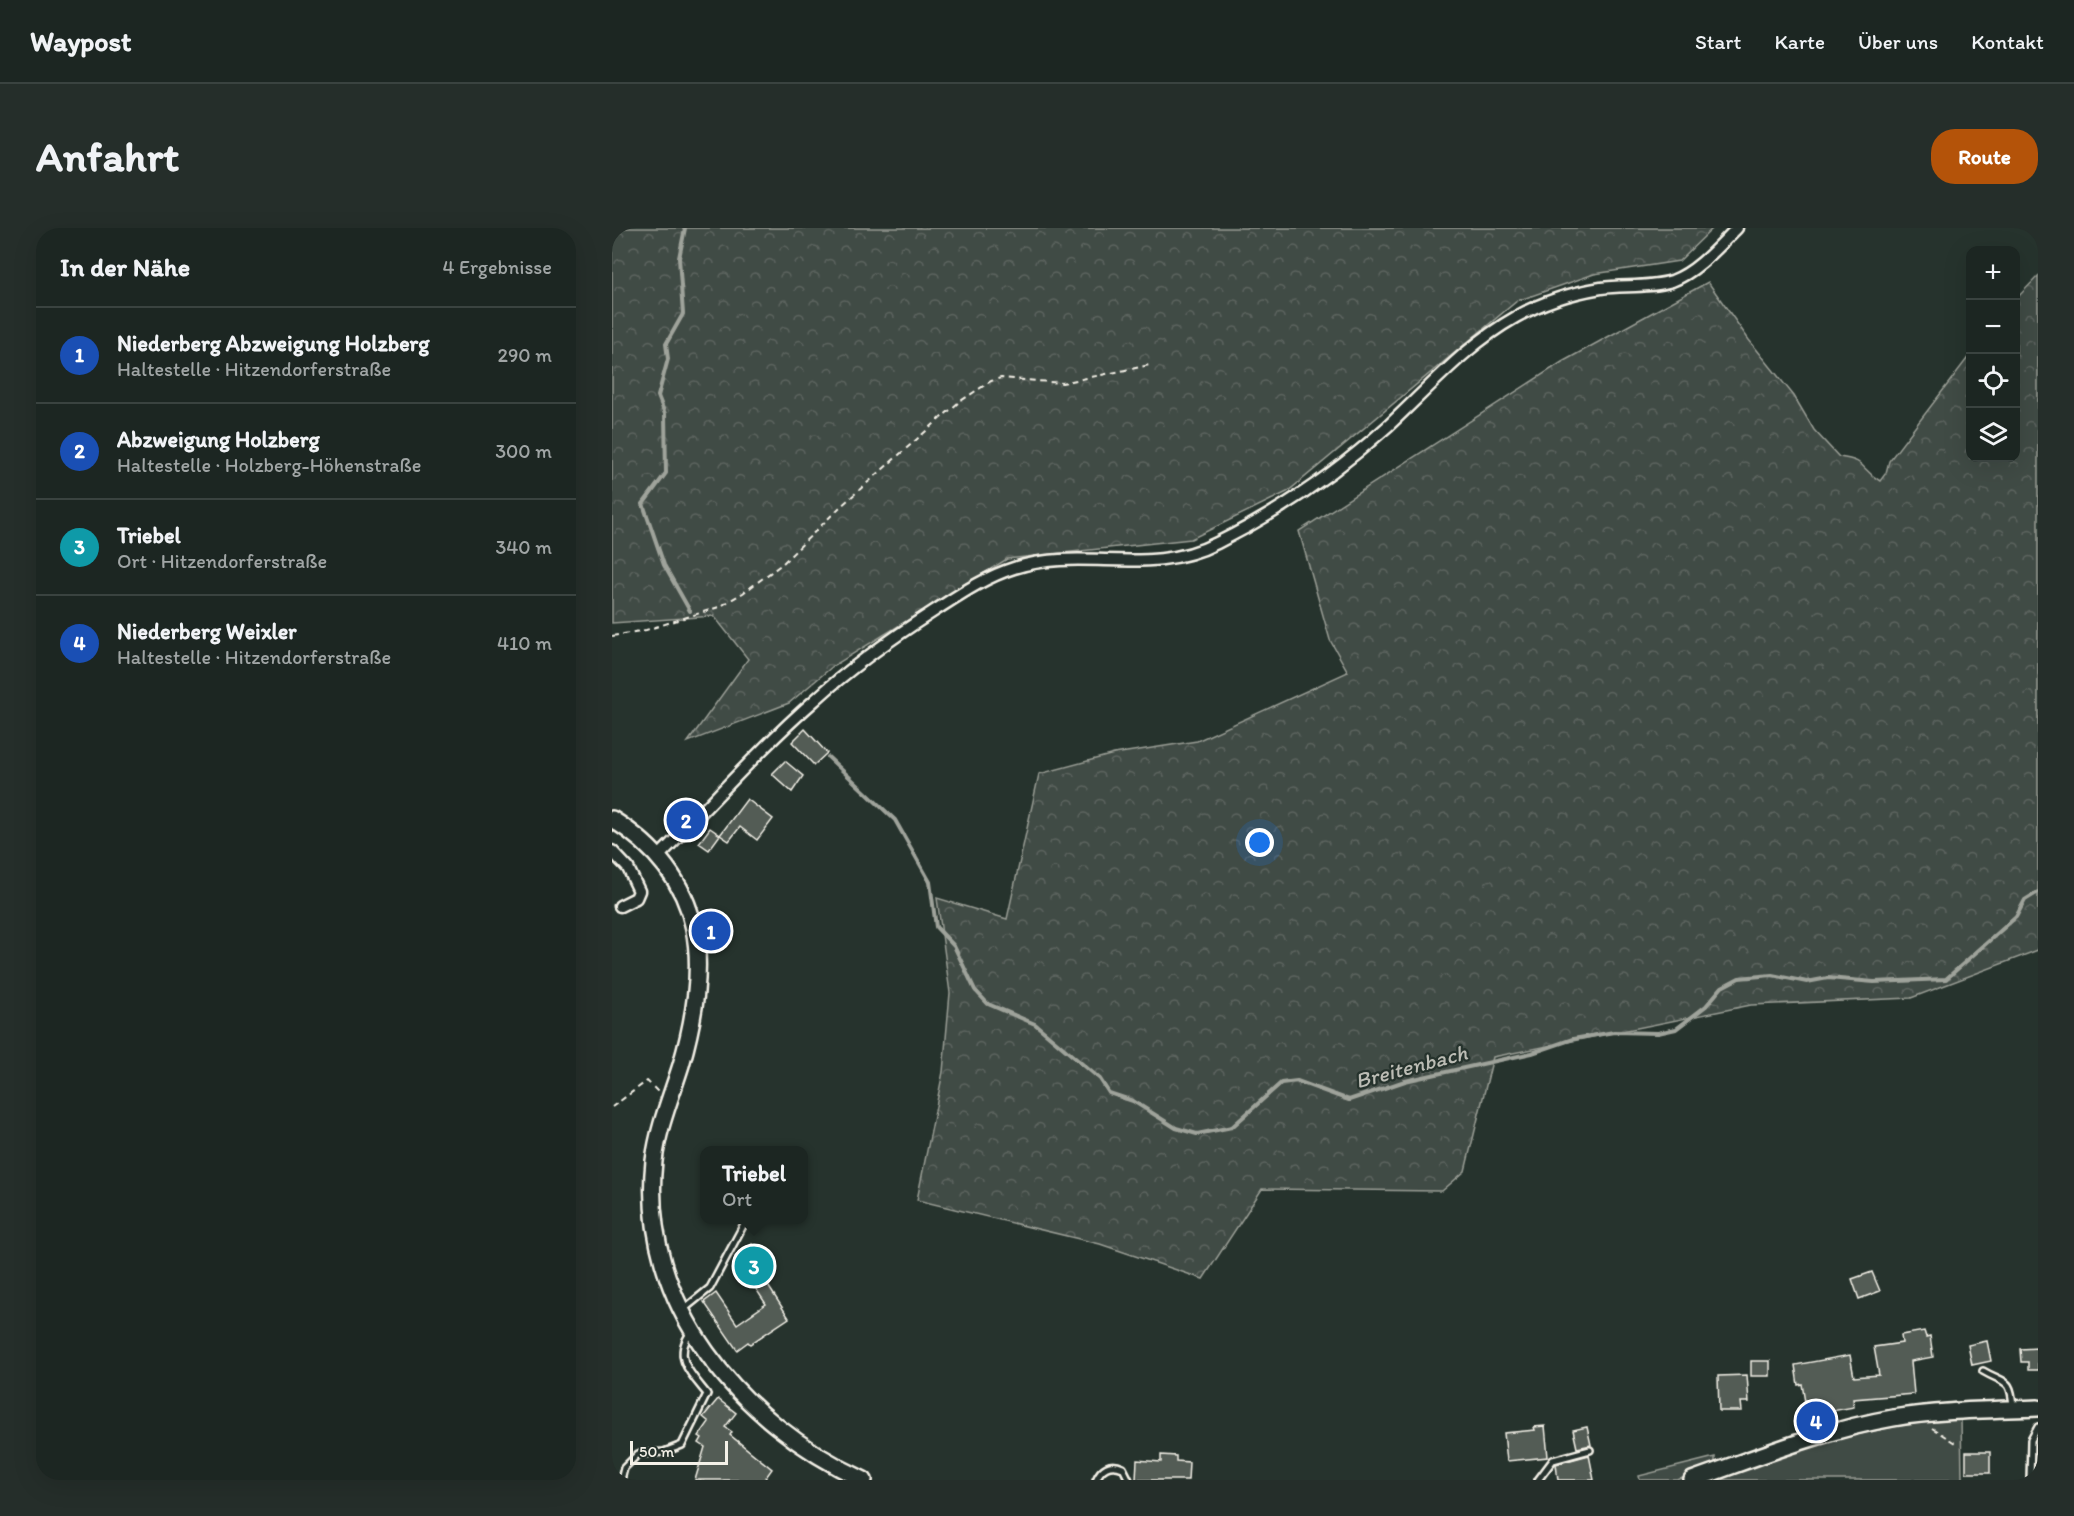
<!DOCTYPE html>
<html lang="de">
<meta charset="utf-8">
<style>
:root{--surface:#1c2622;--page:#252e2a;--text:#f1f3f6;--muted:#a0a5a5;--line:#3a4340;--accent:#b45309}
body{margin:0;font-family:Itim,sans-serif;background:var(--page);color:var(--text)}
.controls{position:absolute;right:18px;top:18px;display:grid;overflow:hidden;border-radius:12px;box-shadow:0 6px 24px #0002}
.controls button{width:54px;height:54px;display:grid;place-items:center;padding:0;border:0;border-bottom:2px solid var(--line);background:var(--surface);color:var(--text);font:30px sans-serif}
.scale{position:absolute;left:18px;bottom:15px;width:98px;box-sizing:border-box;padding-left:6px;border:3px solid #f4f1e8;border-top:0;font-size:16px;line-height:21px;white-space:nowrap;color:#f4f1e8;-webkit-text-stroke:4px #26332d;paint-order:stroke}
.you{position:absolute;left:648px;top:615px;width:21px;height:21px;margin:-15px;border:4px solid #fff;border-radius:50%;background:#1a73e8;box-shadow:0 0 0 9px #1a73e833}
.badge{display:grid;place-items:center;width:39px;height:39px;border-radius:50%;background:var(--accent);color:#fff;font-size:20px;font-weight:700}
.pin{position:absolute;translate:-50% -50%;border:3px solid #fff;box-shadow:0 2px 6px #0006}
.popup{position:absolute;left:88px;top:918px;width:108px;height:78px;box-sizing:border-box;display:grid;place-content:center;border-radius:12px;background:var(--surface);filter:drop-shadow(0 2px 4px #0005);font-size:20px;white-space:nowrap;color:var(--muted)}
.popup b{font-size:22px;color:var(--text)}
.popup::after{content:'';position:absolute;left:50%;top:100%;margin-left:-12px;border:12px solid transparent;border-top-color:var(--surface)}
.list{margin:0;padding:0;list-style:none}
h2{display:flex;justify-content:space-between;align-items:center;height:78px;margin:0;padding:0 24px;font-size:26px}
h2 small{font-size:20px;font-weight:400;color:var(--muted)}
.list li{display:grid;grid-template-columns:39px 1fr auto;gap:18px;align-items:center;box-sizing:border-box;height:96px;padding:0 24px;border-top:2px solid var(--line)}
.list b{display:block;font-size:22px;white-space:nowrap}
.list p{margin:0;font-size:20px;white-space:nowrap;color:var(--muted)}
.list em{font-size:20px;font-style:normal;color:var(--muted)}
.icon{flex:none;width:33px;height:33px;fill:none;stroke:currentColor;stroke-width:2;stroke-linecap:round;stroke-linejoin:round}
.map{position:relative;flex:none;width:1426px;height:1252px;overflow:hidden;border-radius:24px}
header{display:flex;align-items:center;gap:36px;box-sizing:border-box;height:84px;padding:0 30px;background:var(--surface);border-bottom:2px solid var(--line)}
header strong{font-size:28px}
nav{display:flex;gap:33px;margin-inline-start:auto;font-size:21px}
.intro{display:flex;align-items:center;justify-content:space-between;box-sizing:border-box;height:144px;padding:0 36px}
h1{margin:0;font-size:42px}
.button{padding:15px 27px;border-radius:24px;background:var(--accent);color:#fff;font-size:21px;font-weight:700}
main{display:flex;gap:36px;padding:0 36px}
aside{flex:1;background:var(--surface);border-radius:24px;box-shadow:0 6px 24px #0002}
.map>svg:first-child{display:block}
</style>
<header>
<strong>Waypost</strong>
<nav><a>Start</a><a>Karte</a><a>Über uns</a><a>Kontakt</a></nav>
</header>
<div class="intro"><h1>Anfahrt</h1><a class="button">Route</a></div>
<main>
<aside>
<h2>In der Nähe<small>4 Ergebnisse</small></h2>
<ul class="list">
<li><span class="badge" style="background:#1a4fb4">1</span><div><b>Niederberg Abzweigung Holzberg</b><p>Haltestelle · Hitzendorferstraße</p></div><em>290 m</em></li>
<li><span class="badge" style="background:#1a4fb4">2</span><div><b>Abzweigung Holzberg</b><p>Haltestelle · Holzberg-Höhenstraße</p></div><em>300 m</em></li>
<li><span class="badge" style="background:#0f9aa8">3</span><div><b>Triebel</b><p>Ort · Hitzendorferstraße</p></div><em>340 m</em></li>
<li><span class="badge" style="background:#1a4fb4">4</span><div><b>Niederberg Weixler</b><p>Haltestelle · Hitzendorferstraße</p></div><em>410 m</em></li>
</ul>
</aside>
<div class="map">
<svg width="1426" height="1252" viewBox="0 0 1426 1252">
<defs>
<pattern id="forest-crowns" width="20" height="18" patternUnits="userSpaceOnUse" patternTransform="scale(1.5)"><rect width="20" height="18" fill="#414b45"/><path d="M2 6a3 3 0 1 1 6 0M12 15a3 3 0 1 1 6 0" fill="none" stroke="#5d6560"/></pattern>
</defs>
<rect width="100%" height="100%" fill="#26332d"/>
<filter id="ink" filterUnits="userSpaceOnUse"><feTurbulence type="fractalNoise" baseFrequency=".0167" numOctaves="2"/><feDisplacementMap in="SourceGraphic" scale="12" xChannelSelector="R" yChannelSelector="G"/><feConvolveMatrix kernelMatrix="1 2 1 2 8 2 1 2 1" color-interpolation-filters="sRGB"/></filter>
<g filter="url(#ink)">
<g fill="#414b45" stroke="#9a9e96" stroke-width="1.5">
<path d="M1349,1190L1350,1252H1100C1186,1222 1258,1197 1349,1190Z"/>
<polygon points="1103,1229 1103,1239 1065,1252 1028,1252 1027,1248"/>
</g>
<g fill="url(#forest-crowns)" stroke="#9a9e96" stroke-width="1.5">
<polygon points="0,0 1101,0 1067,33 982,46 905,73 675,264 579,311 395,331 221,438 177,475 76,514 136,431 102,388 0,395"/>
<path d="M1426,48V722L1299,770L1139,777L881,829L853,943L830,963L650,961L591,1051L488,1016L305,972L331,844L338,765L325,670L395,691L427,546L502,526L585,513L736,444L718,412L687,303L950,134L1096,54L1137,112L1182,168L1202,202L1227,229C1256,233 1247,240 1268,253L1274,245L1277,233L1358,127V230H1404V71Z"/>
</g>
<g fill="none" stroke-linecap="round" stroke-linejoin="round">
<g stroke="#9fa39b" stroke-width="4">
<polyline points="73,0 67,30 71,86 54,116 56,131 46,168 53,186 54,245 31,276 52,337 78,383"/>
<polyline points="216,529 283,592 318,654 324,699 342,718 363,762 376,776 423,796 488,851 497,865 521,873 564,900 585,906 620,899 669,855 685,853 737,872 793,853 920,825 961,811 1002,804 1046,805 1064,801 1094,778 1110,759 1127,750 1160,747 1195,754 1216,750 1262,754 1334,751 1404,689 1413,672 1426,664"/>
</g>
</g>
<g fill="#525c55" stroke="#f4f1e8" stroke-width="1.5">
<polygon points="193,501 215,525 202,537 180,514"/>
<polygon points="173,533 191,548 180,564 160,546"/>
<polygon points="135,571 161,591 145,612 128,599 117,613 108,607"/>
<polygon points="98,600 108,607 97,622 87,615"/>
<polygon points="140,1016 162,1047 153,1053 177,1090 138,1116 136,1114 125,1122 92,1074 104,1065 125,1096 154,1076 123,1029"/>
<polygon points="1260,1044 1268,1063 1247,1071 1240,1051"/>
<polygon points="1312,1103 1314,1109 1318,1108 1321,1129 1299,1133 1302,1166 1241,1171 1242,1179 1209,1185 1206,1172 1193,1174 1190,1156 1186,1157 1183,1137 1238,1127 1242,1149 1267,1147 1262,1119 1290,1115 1289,1107"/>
<polygon points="1375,1113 1379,1133 1360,1137 1356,1117"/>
<polygon points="1426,1120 1426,1142 1416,1142 1416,1134 1409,1134 1408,1121"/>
<rect x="1139" y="1133" width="19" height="15"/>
<polygon points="1135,1147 1137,1174 1129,1174 1130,1183 1107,1183 1106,1148"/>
<polygon points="106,1171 124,1185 113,1199 120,1204 118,1207 160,1241 152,1252 83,1252 93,1219 87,1215 90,1210 87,1208 97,1194 91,1189"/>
<polygon points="933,1198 936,1229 895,1233 892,1205 923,1202 922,1199"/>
<polygon points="975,1199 979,1217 965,1220 961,1202"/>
<rect x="1354" y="1224" width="24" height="21"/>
<polygon points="549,1227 564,1228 564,1233 577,1234 576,1252 524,1252 525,1232 549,1234"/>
<polygon points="977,1227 982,1252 946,1252 944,1236"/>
</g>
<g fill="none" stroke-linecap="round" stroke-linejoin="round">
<defs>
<g id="service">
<polyline points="72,1081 98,1060 132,996"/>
<path d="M1371,1143C1393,1156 1399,1149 1401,1179"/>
<path d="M9,1252L12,1240L26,1226L52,1224L70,1217L95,1166C79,1146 60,1129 79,1104"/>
<path d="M484,1252C489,1240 498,1234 511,1240L517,1252"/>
<polyline points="926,1252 941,1232 978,1222"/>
<polyline points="1418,1252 1419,1212 1426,1199"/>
</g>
<g id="minor">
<polyline points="0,623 16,640 27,663 24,670 8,678"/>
<path d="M47,628C99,576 148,520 203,472C240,438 280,410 322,383C347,367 373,349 402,340C471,318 537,350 605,315C667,284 724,245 776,198C817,160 854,117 904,89C930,74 959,65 989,60C1012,57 1038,60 1060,53C1085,44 1107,18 1125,0"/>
</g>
<g id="secondary">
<path d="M0,591C97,652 98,737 69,837C59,869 46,900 42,933C27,1076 128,1195 252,1252"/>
<path d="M1080,1252C1146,1229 1212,1202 1281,1190C1329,1182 1378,1182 1426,1180"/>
</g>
</defs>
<use href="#service" stroke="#f4f1e8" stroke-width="10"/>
<use href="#minor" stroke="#f4f1e8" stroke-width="15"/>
<use href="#secondary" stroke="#f4f1e8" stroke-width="20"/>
<g stroke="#f4f1e8" stroke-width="2" stroke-dasharray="6 4.5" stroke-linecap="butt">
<polyline points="0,408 34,402 107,379 131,365 170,336 228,279 347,174 379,153 389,150 450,155 538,137"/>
<polyline points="0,879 35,853 46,864"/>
<polyline points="1320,1200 1343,1215"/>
</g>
<use href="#service" stroke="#26332d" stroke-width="5"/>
<use href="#minor" stroke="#26332d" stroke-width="10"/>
<use href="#secondary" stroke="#26332d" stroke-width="15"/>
</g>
</g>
<g text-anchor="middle" stroke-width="4.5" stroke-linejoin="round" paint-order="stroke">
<g font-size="22" font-style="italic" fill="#bcbdb5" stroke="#26332d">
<text transform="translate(799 838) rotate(-15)" y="8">Breitenbach</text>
</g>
</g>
</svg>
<div class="controls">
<button>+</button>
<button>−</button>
<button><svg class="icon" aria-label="locate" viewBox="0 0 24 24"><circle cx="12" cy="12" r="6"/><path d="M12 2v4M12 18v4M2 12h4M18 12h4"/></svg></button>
<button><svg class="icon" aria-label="layers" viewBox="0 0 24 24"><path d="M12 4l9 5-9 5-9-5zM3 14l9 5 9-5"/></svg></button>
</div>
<div class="scale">50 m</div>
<div class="you"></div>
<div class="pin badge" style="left:99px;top:703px;background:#1a4fb4">1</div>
<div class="pin badge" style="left:74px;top:592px;background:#1a4fb4">2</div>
<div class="pin badge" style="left:142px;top:1038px;background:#0f9aa8">3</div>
<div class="popup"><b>Triebel</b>Ort</div>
<div class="pin badge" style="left:1204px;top:1193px;background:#1a4fb4">4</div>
</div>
</main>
